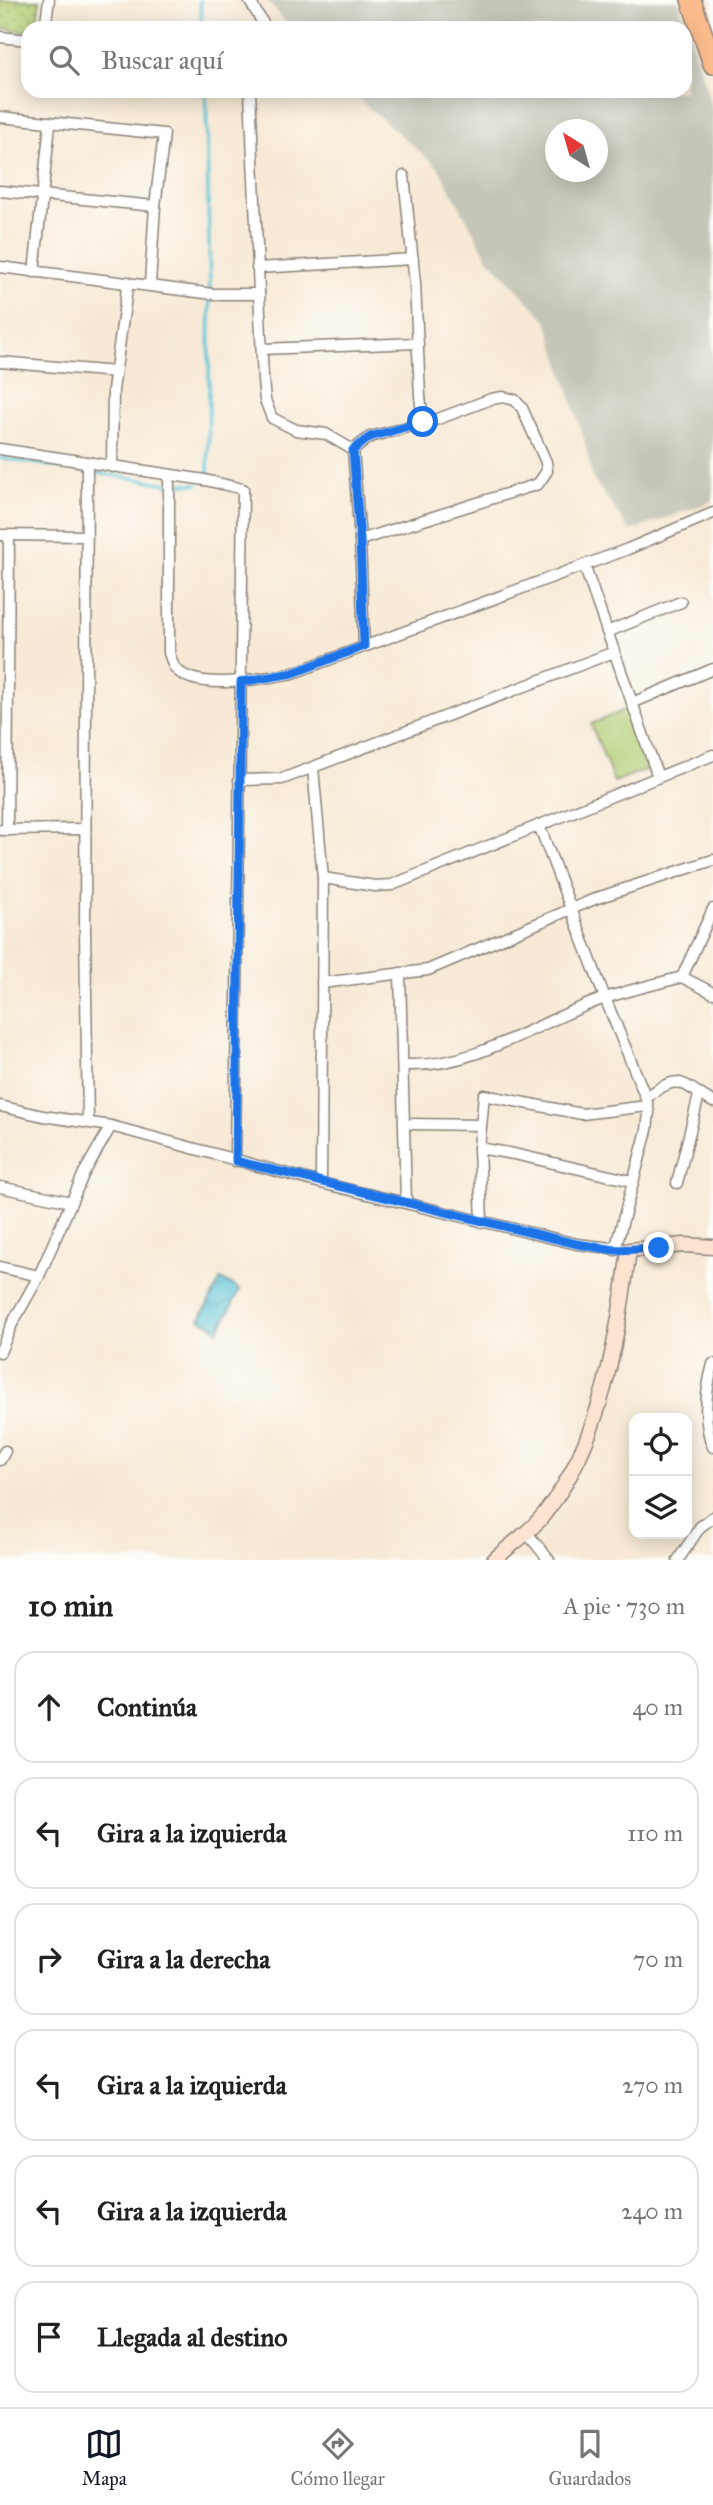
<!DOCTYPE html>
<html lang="es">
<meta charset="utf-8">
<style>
:root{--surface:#fff;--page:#f2f2f2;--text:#222;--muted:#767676;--line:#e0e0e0;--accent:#111827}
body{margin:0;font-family:"IM FELL Great Primer",serif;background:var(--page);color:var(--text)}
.controls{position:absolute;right:21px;bottom:21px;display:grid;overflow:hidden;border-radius:14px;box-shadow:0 4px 18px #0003}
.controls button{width:63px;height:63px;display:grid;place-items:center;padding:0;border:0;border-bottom:2px solid var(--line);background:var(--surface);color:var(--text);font:35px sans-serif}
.compass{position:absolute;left:545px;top:119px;width:63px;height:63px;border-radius:50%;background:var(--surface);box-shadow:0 4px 18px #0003;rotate:323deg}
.stop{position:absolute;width:21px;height:21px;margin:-16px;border:5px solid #1a73e8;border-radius:50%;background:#fff}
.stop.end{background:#1a73e8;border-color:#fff;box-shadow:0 2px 7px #0008}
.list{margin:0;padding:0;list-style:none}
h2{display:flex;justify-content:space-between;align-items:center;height:91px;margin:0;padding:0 28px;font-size:30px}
h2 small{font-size:23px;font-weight:400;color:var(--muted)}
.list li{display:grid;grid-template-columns:46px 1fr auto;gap:21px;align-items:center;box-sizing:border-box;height:112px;margin:0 14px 14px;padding:0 14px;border:2px solid var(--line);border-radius:21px}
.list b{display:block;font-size:26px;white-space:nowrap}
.list em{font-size:23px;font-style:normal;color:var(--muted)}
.icon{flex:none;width:38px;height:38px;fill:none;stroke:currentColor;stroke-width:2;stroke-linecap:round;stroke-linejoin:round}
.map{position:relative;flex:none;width:713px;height:1560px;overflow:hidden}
.search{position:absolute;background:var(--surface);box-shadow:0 4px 18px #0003;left:21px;right:21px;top:21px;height:77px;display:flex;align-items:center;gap:18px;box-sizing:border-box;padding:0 24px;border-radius:21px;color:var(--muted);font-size:26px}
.sheet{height:847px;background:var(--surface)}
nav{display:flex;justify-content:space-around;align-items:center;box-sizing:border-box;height:98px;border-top:2px solid var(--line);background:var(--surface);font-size:19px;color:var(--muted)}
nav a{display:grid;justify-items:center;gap:4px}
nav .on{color:var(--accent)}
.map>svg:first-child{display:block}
</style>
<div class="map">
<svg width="713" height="1560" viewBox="0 0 713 1560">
<defs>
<pattern id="park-dots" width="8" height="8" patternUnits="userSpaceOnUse" patternTransform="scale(1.75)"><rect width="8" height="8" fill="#b0cc72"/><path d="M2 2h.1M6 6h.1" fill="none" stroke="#97af62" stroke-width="1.8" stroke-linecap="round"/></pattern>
<pattern id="water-waves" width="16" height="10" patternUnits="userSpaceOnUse" patternTransform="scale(1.75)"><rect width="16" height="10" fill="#5ac3d6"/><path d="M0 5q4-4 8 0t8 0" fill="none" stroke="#4ea7b7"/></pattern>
</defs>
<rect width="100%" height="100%" fill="#fdfcf7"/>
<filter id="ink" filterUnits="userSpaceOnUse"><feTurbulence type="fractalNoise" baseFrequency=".0143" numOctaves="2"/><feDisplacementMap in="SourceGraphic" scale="14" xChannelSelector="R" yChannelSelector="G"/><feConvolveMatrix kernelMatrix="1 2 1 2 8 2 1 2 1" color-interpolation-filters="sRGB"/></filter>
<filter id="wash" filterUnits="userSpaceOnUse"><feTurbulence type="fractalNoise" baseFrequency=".00686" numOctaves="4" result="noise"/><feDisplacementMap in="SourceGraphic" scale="28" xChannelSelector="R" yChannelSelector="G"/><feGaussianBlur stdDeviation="1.57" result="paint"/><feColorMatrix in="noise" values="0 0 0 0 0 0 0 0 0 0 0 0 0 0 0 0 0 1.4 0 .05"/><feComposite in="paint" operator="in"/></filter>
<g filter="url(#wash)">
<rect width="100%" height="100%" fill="#f7e9d6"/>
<path fill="#c5c5b8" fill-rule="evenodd" d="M266,0H678L713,111V501L630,531L592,477L585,442L547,321L488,258L438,167L349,91H685V28H291ZM556,130H598V172H556Z"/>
<polygon fill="url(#park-dots)" stroke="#667447" stroke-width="2" points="0,0 40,0 36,28 28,28 28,32 0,28"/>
<polygon fill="#b0cc72" stroke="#667447" stroke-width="2" points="627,709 650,768 614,782 591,724"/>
<polygon fill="url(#water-waves)" stroke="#3b7079" stroke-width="2" points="221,1279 240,1290 218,1332 215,1330 215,1327 200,1319"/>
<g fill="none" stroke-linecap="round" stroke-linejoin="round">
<g stroke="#5ac3d6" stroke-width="3.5">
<polyline points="200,0 202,28"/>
<polyline points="206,91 210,294 208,477"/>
<polyline points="0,458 169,484 198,484"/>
</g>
</g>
</g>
<g filter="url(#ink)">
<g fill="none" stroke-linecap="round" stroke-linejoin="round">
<defs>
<g id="street">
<polyline points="249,0 266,28"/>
<polyline points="45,28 49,0"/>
<polyline points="0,37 28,40"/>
<polyline points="250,91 263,380 265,400 272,418 296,430 326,434 353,450 360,540 364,646"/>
<polyline points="0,117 164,134 155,206 150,284"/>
<polyline points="404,176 415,283 420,396 423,422"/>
<polyline points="0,191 155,206"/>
<polyline points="0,267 213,294 258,294"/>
<polyline points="257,268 413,259"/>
<polyline points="34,272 50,124"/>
<polyline points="262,349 418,343"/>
<polyline points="0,362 115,372"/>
<polyline points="0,449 205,480 243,489 235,1161"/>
<polyline points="353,450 370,437 438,419 491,399 503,397 515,400 522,408 546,462 547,471 538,484 360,540"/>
<polyline points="87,464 85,929 88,1121"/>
<polyline points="112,467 113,390 128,282"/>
<path d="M169,476V653C171,657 172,664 175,668C196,693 265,678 293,673L628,549L713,513"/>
<polyline points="0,535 87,536"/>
<polyline points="584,565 658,777"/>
<polyline points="607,632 681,602"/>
<polyline points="632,703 713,669"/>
<polyline points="313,768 323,878 321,1183"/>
<polyline points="239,780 282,779 614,652"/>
<polyline points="539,825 605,998 646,1098 649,1113 647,1130 615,1250"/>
<polyline points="1,830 85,829"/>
<polyline points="7,830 9,536"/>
<polyline points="323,878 375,886 392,885 713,755"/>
<polyline points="400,973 406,1203"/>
<polyline points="682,977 713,909"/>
<polyline points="322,983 428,970 597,898 713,860"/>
<path d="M409,1065C477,1067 541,1020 605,998C630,990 656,984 682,977L713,993"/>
<path d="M646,1098C680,1071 681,1084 713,1102"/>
<polyline points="0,1106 43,1116 111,1126 321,1183 577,1244 629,1250"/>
<polyline points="412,1124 481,1125"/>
<polyline points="479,1148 514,1154 632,1181"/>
<polyline points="677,1183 699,1095"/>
<polyline points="0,1187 71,1202"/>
<polyline points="482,1222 479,1148 484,1095 582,1114 647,1106"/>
<polyline points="0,1267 39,1276"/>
<polyline points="0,1352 12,1324 39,1276 84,1173 111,1126"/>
<path d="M713,1364C706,1390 702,1421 713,1447"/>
<polyline points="0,1460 5,1451"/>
<polyline points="527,1533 549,1560"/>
<polyline points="678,1560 700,1527 713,1517"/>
</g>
<path id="secondary" d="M494,1560C511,1544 531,1532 545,1513C602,1441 617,1339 629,1250L685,1245L713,1247"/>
<polyline id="highway" points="691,0 713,64"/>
</defs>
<use href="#street" stroke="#8a8279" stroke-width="13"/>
<use href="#secondary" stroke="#8a8279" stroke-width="17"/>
<use href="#highway" stroke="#8a8279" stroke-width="22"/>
<use href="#street" stroke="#fff" stroke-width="10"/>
<use href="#secondary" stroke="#fde4d1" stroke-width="14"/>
<use href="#highway" stroke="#fbbb8d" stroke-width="19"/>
</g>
</g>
<g fill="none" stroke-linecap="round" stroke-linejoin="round" filter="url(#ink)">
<polyline stroke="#1a73e8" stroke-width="9" points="423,422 370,437 353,450 360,540 364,646 293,673 241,682 236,1161 577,1244 615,1250 659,1248"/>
</g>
</svg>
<div class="controls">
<button><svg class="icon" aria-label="locate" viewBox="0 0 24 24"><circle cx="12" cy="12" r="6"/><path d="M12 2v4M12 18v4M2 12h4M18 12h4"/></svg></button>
<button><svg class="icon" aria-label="layers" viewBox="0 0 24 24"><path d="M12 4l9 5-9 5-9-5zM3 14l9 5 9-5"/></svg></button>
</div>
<svg class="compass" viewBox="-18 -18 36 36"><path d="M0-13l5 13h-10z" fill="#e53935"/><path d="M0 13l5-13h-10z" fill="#767676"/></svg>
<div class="stop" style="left:423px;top:422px"></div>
<div class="stop end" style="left:659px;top:1248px"></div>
<div class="search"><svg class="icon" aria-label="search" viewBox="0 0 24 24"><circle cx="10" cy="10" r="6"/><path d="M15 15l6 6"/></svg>Buscar aquí</div>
</div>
<section class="sheet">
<h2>10 min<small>A pie · 730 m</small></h2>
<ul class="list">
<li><svg class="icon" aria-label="ahead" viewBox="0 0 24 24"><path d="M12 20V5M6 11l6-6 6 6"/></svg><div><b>Continúa</b></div><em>40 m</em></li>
<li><svg class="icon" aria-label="left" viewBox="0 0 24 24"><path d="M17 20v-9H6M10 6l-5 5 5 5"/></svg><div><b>Gira a la izquierda</b></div><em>110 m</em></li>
<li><svg class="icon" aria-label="right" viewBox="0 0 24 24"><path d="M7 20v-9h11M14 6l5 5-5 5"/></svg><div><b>Gira a la derecha</b></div><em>70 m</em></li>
<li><svg class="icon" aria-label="left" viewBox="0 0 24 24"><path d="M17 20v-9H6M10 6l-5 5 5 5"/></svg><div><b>Gira a la izquierda</b></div><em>270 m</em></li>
<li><svg class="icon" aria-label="left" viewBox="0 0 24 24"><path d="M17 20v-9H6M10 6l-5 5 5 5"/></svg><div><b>Gira a la izquierda</b></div><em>240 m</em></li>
<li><svg class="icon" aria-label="arrive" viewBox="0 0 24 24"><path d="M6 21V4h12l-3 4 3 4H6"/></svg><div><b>Llegada al destino</b></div></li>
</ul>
</section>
<nav>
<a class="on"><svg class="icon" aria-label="map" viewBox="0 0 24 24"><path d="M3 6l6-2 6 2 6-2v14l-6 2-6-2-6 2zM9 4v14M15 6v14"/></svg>Mapa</a>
<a><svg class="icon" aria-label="directions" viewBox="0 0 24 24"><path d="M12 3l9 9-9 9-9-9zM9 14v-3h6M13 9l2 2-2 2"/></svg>Cómo llegar</a>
<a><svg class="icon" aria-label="saved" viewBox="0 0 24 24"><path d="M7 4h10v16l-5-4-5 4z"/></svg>Guardados</a>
</nav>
